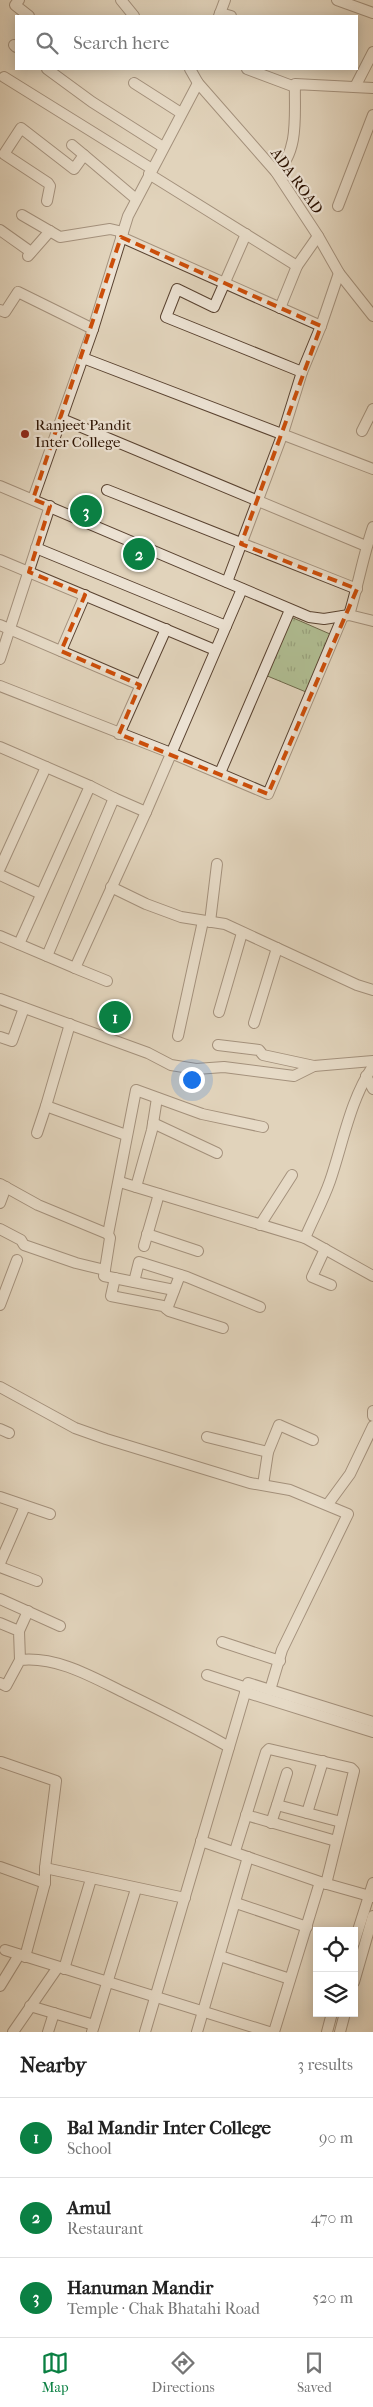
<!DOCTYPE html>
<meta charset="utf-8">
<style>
:root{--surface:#fff;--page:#f2f2f2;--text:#222;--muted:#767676;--line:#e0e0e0;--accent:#0b8043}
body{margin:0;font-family:"IM FELL French Canon",serif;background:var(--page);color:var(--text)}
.controls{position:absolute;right:15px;bottom:15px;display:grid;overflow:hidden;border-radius:0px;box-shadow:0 2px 12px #0003}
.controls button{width:45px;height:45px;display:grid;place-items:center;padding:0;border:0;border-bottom:1px solid var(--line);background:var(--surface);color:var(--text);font:25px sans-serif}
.you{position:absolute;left:191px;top:1079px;width:18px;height:18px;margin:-12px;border:4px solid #fff;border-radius:50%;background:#1a73e8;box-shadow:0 0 0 8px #1a73e833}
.badge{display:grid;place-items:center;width:32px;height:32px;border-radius:50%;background:var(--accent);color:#fff;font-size:16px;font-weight:700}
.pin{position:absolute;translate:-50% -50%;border:2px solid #fff;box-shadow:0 1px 5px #0006}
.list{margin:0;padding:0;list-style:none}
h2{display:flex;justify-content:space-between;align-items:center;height:65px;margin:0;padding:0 20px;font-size:21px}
h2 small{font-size:16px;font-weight:400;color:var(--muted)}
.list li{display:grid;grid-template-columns:32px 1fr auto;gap:15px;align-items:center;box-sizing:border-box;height:80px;padding:0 20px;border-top:1px solid var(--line)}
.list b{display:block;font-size:19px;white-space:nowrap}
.list p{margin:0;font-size:16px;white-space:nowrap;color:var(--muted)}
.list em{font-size:16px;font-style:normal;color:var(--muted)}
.icon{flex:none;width:28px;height:28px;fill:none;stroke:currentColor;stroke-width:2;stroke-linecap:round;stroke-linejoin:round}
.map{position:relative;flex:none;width:373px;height:2032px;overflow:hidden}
.search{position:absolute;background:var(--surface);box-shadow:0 2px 12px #0003;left:15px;right:15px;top:15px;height:55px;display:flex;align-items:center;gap:12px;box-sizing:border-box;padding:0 18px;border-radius:0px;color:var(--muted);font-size:19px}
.sheet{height:305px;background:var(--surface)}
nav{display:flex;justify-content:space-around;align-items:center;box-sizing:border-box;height:70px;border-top:1px solid var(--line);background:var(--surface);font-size:14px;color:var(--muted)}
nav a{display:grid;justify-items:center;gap:2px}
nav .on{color:var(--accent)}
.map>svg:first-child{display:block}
</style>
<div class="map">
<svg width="373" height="2032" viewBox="0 0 373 2032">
<defs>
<pattern id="park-tufts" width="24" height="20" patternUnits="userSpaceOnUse" patternTransform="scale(1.25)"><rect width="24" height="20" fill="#b0bd92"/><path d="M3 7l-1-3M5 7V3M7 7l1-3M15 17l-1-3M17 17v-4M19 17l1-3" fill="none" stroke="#98a17c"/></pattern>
</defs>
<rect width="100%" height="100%" fill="#e1d3bb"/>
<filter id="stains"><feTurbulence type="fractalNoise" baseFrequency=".004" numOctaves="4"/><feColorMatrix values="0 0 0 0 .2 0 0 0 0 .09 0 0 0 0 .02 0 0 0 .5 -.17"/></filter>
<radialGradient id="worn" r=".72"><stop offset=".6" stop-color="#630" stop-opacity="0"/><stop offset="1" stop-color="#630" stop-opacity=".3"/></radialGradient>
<polygon fill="url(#park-tufts)" stroke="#6e684a" points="291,617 330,634 306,692 265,675"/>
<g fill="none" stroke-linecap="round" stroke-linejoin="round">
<defs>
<g id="minor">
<polyline points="19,0 15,5 29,16"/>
<polyline points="121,0 134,16"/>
<polyline points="337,0 373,13"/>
<polyline points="220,13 231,16"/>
<polyline points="219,16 225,0"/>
<polyline points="14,45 16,47"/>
<polyline points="47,69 92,102 163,147"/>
<polyline points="190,69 198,83 276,172 318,236 339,273 373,316"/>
<polyline points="247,69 295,87"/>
<polyline points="4,77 152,169"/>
<polyline points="134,83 181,113"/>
<polyline points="355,87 373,52"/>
<polyline points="72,145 84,155"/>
<path d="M276,172C300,152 294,112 295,84L373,88"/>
<polyline points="149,174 297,266"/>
<polyline points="47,201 50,186 48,183 4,154 21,128 74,169 84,155 136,199"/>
<polyline points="338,206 373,115"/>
<polyline points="22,215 60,237 110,229 123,232"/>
<polyline points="0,230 31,252"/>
<polyline points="246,234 214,307 177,289 166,317 302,372"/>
<polyline points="121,237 321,326"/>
<polyline points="28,256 50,231"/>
<polyline points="280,308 297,266 318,236"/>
<polyline points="0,310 5,312 18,292 93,329"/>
<polyline points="83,358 373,469"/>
<polyline points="62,419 366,546"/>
<polyline points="362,431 373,409"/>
<polyline points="0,486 309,617 324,619 349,615 373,621"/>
<polyline points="107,490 357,589"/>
<polyline points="33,499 93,329 128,216 198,83"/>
<polyline points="36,548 226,626"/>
<polyline points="0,560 215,650"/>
<polyline points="227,582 283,433 302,372 321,326 339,273"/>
<path d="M349,615C358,586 363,556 373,527"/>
<polyline points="0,625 140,685"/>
<polyline points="61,651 85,595"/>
<polyline points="0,659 50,506"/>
<polyline points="0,686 171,753 268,794 343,616"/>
<polyline points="119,734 166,629"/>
<polyline points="0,747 90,786"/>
<polyline points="220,773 290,610"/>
<polyline points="0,868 46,767"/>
<polyline points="0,875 41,894"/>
<polyline points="111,887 146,904 181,917 225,924 357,985 373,990"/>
<polyline points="210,922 217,864"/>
<polyline points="0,936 75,968 146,812 242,589"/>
<polyline points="19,944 90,786 114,798"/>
<polyline points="47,956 114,798 146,812"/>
<polyline points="75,968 107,981"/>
<polyline points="0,999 148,1053 171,1065 196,1069 224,1067 294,1076 314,1066"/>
<polyline points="219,1012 242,933"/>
<polyline points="254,1023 277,948"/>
<polyline points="70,1024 46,1106 126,1135"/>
<polyline points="178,1036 203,921"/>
<polyline points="0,1037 12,1041 24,1008"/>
<polyline points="218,1045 259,1050 263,1055 314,1066 373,1061"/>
<polyline points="366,1076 373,1089"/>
<polyline points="153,1123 217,1153"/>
<polyline points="37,1133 46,1106"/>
<polyline points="120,1182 136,1187 152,1130 157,1098"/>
<polyline points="0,1184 38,1205 108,1234"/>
<polyline points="136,1187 305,1238 373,1276"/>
<polyline points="0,1203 6,1187"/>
<polyline points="260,1225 292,1175"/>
<polyline points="0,1229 21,1240 24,1245 76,1263 105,1270"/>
<polyline points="147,1234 198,1251"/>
<path d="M305,1238C313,1219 323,1201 330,1181C343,1143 350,1100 373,1066"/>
<polyline points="144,1246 159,1194"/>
<polyline points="325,1249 312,1277 331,1285"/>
<polyline points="115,1278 111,1296 163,1306 169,1311 223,1328"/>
<polyline points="134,1282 139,1262 187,1277 260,1307"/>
<polyline points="174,1290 104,1276 110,1238 108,1234 136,1090 202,1114 263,1127"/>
<polyline points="0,1305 17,1260"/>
<polyline points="167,1309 180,1275"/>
<polyline points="0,1387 75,1428 106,1439 250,1483 290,1490 348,1514 282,1650 270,1690"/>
<polyline points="373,1411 373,1416"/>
<polyline points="0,1429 9,1433"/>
<polyline points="207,1437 268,1452"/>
<polyline points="263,1485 268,1452 279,1425 313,1440"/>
<polyline points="0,1497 50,1514"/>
<polyline points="328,1504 350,1474 373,1426"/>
<polyline points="0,1563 25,1506"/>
<polyline points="0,1567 37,1581"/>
<polyline points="0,1599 60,1626"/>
<polyline points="0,1623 19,1631 20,1660"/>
<polyline points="19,1631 28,1611"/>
<polyline points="222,1642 280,1661"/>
<polyline points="207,1675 247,1688"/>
<path d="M0,1683L6,1686L20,1660C58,1656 94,1678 127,1694C162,1711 196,1728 229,1747"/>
<polyline points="245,1692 373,1732"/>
<polyline points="1,1762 56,1781 45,1868 45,1883 25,1957"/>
<polyline points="277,1805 287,1773"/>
<polyline points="307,1813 323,1761"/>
<polyline points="246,1815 336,1841"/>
<polyline points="271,1823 277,1805 341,1822"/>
<polyline points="201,1841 320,1882 373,1897"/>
<polyline points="235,1851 266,1752 269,1749 351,1768 354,1771 326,1884"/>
<polyline points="0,1867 45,1883"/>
<polyline points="45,1868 185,1898"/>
<polyline points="236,1903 307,1927"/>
<polyline points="354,1943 373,1883"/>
<polyline points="5,1950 269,2032"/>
<polyline points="220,1956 290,1979"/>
<polyline points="64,1969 91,1879"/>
<polyline points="354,1982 373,1916"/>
<polyline points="0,1986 19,1955"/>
<polyline points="30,2006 94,2025"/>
<polyline points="13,2032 58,1967"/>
<polyline points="48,2032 54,2013"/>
<polyline points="92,2032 136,1889"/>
<polyline points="145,2032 248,1683 373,1722"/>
<polyline points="197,2032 248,1857"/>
<polyline points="274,2032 320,1882"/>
<polyline points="327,2032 332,2013"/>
<polyline points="340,2032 345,2013"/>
</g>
</defs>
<use href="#minor" stroke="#594230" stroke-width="12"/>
<use href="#minor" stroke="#ece2d3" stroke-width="10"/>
</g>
<path d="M0 0H373V2032H0ZM121,237L321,326L241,544L357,589L268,794L119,734L140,685L61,651L85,595L29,572L50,506L33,499Z" fill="#e1d3bb" fill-opacity=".55" fill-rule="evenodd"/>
<path fill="none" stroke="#cc4e0a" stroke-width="4" stroke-dasharray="10 6" stroke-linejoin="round" d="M121,237L321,326L241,544L357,589L268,794L119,734L140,685L61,651L85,595L29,572L50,506L33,499Z"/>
<circle fill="#8f2418" stroke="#ece2d3" stroke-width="2" cx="25" cy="434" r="5"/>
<g text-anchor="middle" stroke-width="4.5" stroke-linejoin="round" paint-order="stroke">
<g font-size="15" fill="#2c1201" stroke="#ece2d3">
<text transform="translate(297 181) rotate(54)" y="5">ADA ROAD</text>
</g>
<g font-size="15" fill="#2c1201" stroke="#ece2d3" text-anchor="start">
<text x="35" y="430">Ranjeet Pandit<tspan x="35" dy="17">Inter College</tspan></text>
</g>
</g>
<rect width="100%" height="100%" filter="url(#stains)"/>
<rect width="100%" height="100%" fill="url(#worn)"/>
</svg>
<div class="controls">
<button><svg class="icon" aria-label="locate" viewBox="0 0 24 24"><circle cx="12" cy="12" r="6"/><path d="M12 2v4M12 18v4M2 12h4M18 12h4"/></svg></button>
<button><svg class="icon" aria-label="layers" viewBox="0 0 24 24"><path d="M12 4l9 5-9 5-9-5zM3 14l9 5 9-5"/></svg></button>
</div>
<div class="you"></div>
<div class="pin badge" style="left:115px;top:1017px">1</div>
<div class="pin badge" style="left:139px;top:554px">2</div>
<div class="pin badge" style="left:86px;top:511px">3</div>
<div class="search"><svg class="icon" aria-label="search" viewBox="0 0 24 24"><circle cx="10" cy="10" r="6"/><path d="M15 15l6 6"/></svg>Search here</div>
</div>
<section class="sheet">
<h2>Nearby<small>3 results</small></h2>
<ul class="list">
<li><span class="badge">1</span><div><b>Bal Mandir Inter College</b><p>School</p></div><em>90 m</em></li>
<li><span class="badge">2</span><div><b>Amul</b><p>Restaurant</p></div><em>470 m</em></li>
<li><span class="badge">3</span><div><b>Hanuman Mandir</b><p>Temple · Chak Bhatahi Road</p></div><em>520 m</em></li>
</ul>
</section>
<nav>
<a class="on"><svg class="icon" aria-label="map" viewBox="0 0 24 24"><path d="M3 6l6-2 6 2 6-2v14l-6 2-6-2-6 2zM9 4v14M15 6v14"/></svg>Map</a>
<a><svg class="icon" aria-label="directions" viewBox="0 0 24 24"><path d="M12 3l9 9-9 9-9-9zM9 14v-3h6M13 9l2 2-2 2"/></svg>Directions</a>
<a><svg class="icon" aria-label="saved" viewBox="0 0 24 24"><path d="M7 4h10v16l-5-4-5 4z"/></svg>Saved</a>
</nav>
